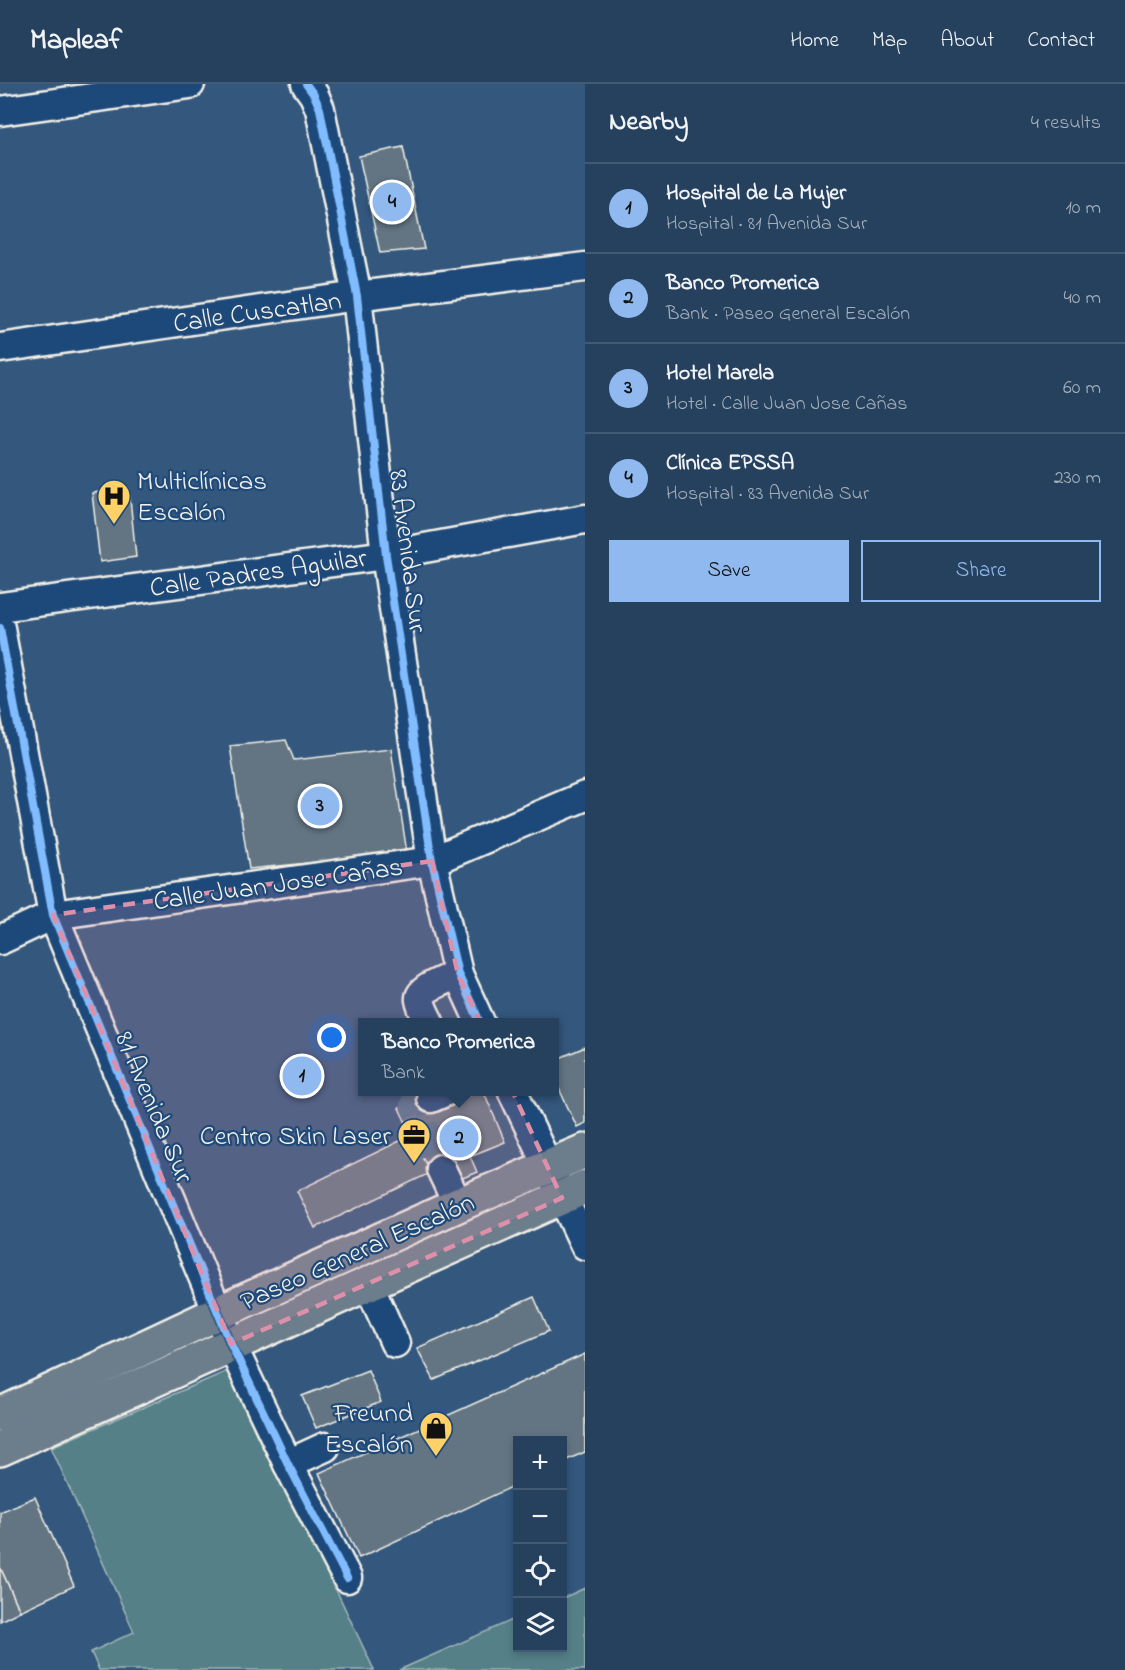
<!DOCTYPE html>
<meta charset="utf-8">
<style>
:root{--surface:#26415e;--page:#324c67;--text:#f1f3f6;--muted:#a4afbc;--line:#425a73;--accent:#90b9f0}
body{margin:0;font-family:"Indie Flower",sans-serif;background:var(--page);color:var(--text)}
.controls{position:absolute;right:18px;bottom:18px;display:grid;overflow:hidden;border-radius:0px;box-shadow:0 3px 9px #0003}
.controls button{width:54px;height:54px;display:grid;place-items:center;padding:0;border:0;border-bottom:2px solid var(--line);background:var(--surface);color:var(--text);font:30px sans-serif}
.you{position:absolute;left:332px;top:954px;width:21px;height:21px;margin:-15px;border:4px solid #fff;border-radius:50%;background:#1a73e8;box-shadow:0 0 0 9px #1a73e833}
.badge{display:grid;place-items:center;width:39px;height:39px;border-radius:50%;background:var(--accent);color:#111;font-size:20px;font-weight:700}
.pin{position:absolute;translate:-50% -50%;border:3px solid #fff;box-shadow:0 2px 6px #0006}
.popup{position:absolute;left:358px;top:934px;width:201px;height:78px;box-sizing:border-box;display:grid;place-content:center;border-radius:0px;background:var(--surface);filter:drop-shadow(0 2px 4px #0005);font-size:20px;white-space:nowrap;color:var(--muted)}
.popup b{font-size:22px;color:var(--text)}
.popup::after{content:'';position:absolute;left:50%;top:100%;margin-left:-12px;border:12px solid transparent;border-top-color:var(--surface)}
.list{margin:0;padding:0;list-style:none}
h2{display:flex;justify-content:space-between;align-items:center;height:78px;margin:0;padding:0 24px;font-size:26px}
h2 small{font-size:20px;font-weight:400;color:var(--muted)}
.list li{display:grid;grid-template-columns:39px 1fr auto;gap:18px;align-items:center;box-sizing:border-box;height:90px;padding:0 24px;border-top:2px solid var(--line)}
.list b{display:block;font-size:22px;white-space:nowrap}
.list p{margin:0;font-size:20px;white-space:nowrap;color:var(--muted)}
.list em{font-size:20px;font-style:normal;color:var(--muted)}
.actions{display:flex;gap:12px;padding:18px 24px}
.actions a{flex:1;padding:14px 0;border:2px solid var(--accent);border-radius:0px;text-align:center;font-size:21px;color:var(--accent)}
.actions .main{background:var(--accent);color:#111}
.icon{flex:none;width:33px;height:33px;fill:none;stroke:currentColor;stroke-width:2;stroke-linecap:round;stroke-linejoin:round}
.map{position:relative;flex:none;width:585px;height:1586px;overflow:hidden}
header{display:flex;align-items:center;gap:36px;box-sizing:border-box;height:84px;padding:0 30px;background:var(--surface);border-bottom:2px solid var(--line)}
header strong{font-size:28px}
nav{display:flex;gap:33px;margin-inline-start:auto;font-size:21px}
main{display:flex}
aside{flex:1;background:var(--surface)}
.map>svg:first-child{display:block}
</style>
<header>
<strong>Mapleaf</strong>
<nav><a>Home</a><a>Map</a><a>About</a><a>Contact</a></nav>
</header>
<main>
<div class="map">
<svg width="585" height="1586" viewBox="0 0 585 1586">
<rect width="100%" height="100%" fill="#33577d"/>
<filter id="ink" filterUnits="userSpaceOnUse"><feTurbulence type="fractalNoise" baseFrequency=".0167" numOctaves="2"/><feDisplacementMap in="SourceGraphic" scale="12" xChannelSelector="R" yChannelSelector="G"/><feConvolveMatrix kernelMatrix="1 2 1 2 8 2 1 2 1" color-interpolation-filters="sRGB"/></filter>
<g filter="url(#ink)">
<g fill="#548088" stroke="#a4b8b8" stroke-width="1.5">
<polygon points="232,1285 374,1586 99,1586 91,1568 134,1548 51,1363"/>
<polygon points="585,1504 585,1586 399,1586 517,1534 518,1564 562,1564 563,1514"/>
</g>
<g fill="#637583" stroke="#f4f1e8" stroke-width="1.5">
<polygon points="403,63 424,165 380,169 359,72"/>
<polygon points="129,405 136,473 100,478 92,409"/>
<polygon points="286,656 294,676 391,665 407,769 249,785 230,662"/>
<polygon points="585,963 585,1039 577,1043 555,996 555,976"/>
<polygon points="475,1008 484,1008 505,1058 470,1072 477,1088 451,1099 430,1089 399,1024 429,1009 435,1024"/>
<polygon points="412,1051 430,1089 315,1144 297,1107"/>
<polygon points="534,1213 549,1247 434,1296 417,1264"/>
<polygon points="585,1270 585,1368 562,1378 562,1356 518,1356 518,1400 359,1474 319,1389"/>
<polygon points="368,1286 381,1318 316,1344 302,1312"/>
<polygon points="35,1413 74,1502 20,1527 0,1483 0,1428"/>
<polygon points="0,1483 20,1527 0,1537"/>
</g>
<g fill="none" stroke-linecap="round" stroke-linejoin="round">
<polyline stroke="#506e8d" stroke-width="28" stroke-dasharray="28 14" stroke-linecap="butt" points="431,1014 414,1021 441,1085"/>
<defs>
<g id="minor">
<polyline points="306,0 314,11 320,25 357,212 386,471 432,777 458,890 480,938"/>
<polyline points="0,27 190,0"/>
<polyline points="0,264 357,212 585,183"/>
<polyline points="0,523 386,471 585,435"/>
<polyline points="0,544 53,831 231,1260 288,1380 347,1494"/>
<polyline points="0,856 53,831 432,777 585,712"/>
<path d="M429,938C426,932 421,923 420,916C418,904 449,895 458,890"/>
<polyline points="513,1008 585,1161"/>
<polyline points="431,1014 445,1008"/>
<polyline points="441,1085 458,1121"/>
<polyline points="369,1201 395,1259"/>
<polyline points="288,1380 325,1363"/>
</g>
<g id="major">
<polyline points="0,1331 218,1229 458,1121 585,1067"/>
<path d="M0,1365C194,1277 390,1190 585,1103"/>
</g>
</defs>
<use href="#minor" stroke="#f4f1e8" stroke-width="33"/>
<use href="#major" stroke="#f4f1e8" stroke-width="38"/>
<use href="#minor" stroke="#1f4a7a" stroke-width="28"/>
<use href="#major" stroke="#6c7d8c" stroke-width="33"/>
<defs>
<g id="cycleway">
<polyline points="306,0 314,11 320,25 357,212 386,471 432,777 458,890 480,938"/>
<polyline points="0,544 53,831 231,1260 288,1380 347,1494"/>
</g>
</defs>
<use href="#cycleway" stroke="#1f4a7a" stroke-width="11"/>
<use href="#cycleway" stroke="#80bcff" stroke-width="8"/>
</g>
</g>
<path fill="#de8fa9" fill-opacity="0.2" stroke="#de8fa9" stroke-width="4.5" stroke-dasharray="12 8" stroke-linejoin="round" d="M432,777L458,890L562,1114L231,1260L53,831Z"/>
<defs>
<symbol id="hospital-pin" viewBox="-11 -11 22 30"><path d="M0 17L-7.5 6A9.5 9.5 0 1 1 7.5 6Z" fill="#ffd166" stroke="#1f4a7a"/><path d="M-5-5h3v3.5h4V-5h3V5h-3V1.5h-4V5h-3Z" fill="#111"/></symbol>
<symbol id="office-pin" viewBox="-11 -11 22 30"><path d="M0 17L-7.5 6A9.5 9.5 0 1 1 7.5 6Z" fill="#ffd166" stroke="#1f4a7a"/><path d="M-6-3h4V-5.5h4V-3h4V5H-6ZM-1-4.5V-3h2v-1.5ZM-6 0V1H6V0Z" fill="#111"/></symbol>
<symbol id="shop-pin" viewBox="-11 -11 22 30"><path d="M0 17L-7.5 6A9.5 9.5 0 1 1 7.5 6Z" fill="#ffd166" stroke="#1f4a7a"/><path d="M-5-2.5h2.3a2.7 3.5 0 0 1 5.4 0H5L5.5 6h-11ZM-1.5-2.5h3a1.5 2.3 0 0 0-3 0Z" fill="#111"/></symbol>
</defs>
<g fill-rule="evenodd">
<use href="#hospital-pin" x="95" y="393" width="38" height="52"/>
<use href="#office-pin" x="395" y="1032" width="38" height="52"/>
<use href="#shop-pin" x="417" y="1325" width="38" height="52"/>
</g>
<g text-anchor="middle" stroke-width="4.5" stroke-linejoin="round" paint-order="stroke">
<g font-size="27" fill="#f4f1e8" stroke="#1f4a7a">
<text transform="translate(257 227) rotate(-8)" y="9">Calle Cuscatlan</text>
<text transform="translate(409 467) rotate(83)" y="9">83 Avenida Sur</text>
<text transform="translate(258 488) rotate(-8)" y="9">Calle Padres Aguilar</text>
<text transform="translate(278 799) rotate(-8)" y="9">Calle Juan Jose Cañas</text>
<text transform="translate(155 1023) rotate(67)" y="9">81 Avenida Sur</text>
<text transform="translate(357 1167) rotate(-24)" y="9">Paseo General Escalón</text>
</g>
<g font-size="27" fill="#f4f1e8" stroke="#1f4a7a" text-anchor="end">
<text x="137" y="405" text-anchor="start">Multiclínicas<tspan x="137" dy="31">Escalón</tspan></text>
<text x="391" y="1060">Centro Skin Laser</text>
<text x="413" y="1337">Freund<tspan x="413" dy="31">Escalón</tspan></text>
</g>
</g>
</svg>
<div class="controls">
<button>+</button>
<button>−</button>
<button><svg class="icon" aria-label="locate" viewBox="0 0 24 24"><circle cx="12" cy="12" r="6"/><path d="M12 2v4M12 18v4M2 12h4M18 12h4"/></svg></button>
<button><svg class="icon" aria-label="layers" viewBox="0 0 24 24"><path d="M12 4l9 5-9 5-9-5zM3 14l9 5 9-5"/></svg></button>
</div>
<div class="you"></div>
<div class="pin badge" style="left:302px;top:992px">1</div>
<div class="pin badge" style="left:459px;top:1054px">2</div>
<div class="popup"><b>Banco Promerica</b>Bank</div>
<div class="pin badge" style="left:320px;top:722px">3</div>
<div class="pin badge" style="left:392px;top:118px">4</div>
</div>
<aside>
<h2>Nearby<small>4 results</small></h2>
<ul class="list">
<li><span class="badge">1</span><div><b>Hospital de La Mujer</b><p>Hospital · 81 Avenida Sur</p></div><em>10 m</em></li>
<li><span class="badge">2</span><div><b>Banco Promerica</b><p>Bank · Paseo General Escalón</p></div><em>40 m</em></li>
<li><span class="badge">3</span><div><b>Hotel Marela</b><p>Hotel · Calle Juan Jose Cañas</p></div><em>60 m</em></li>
<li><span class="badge">4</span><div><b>Clínica EPSSA</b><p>Hospital · 83 Avenida Sur</p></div><em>230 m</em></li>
</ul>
<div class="actions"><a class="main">Save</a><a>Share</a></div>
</aside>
</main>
